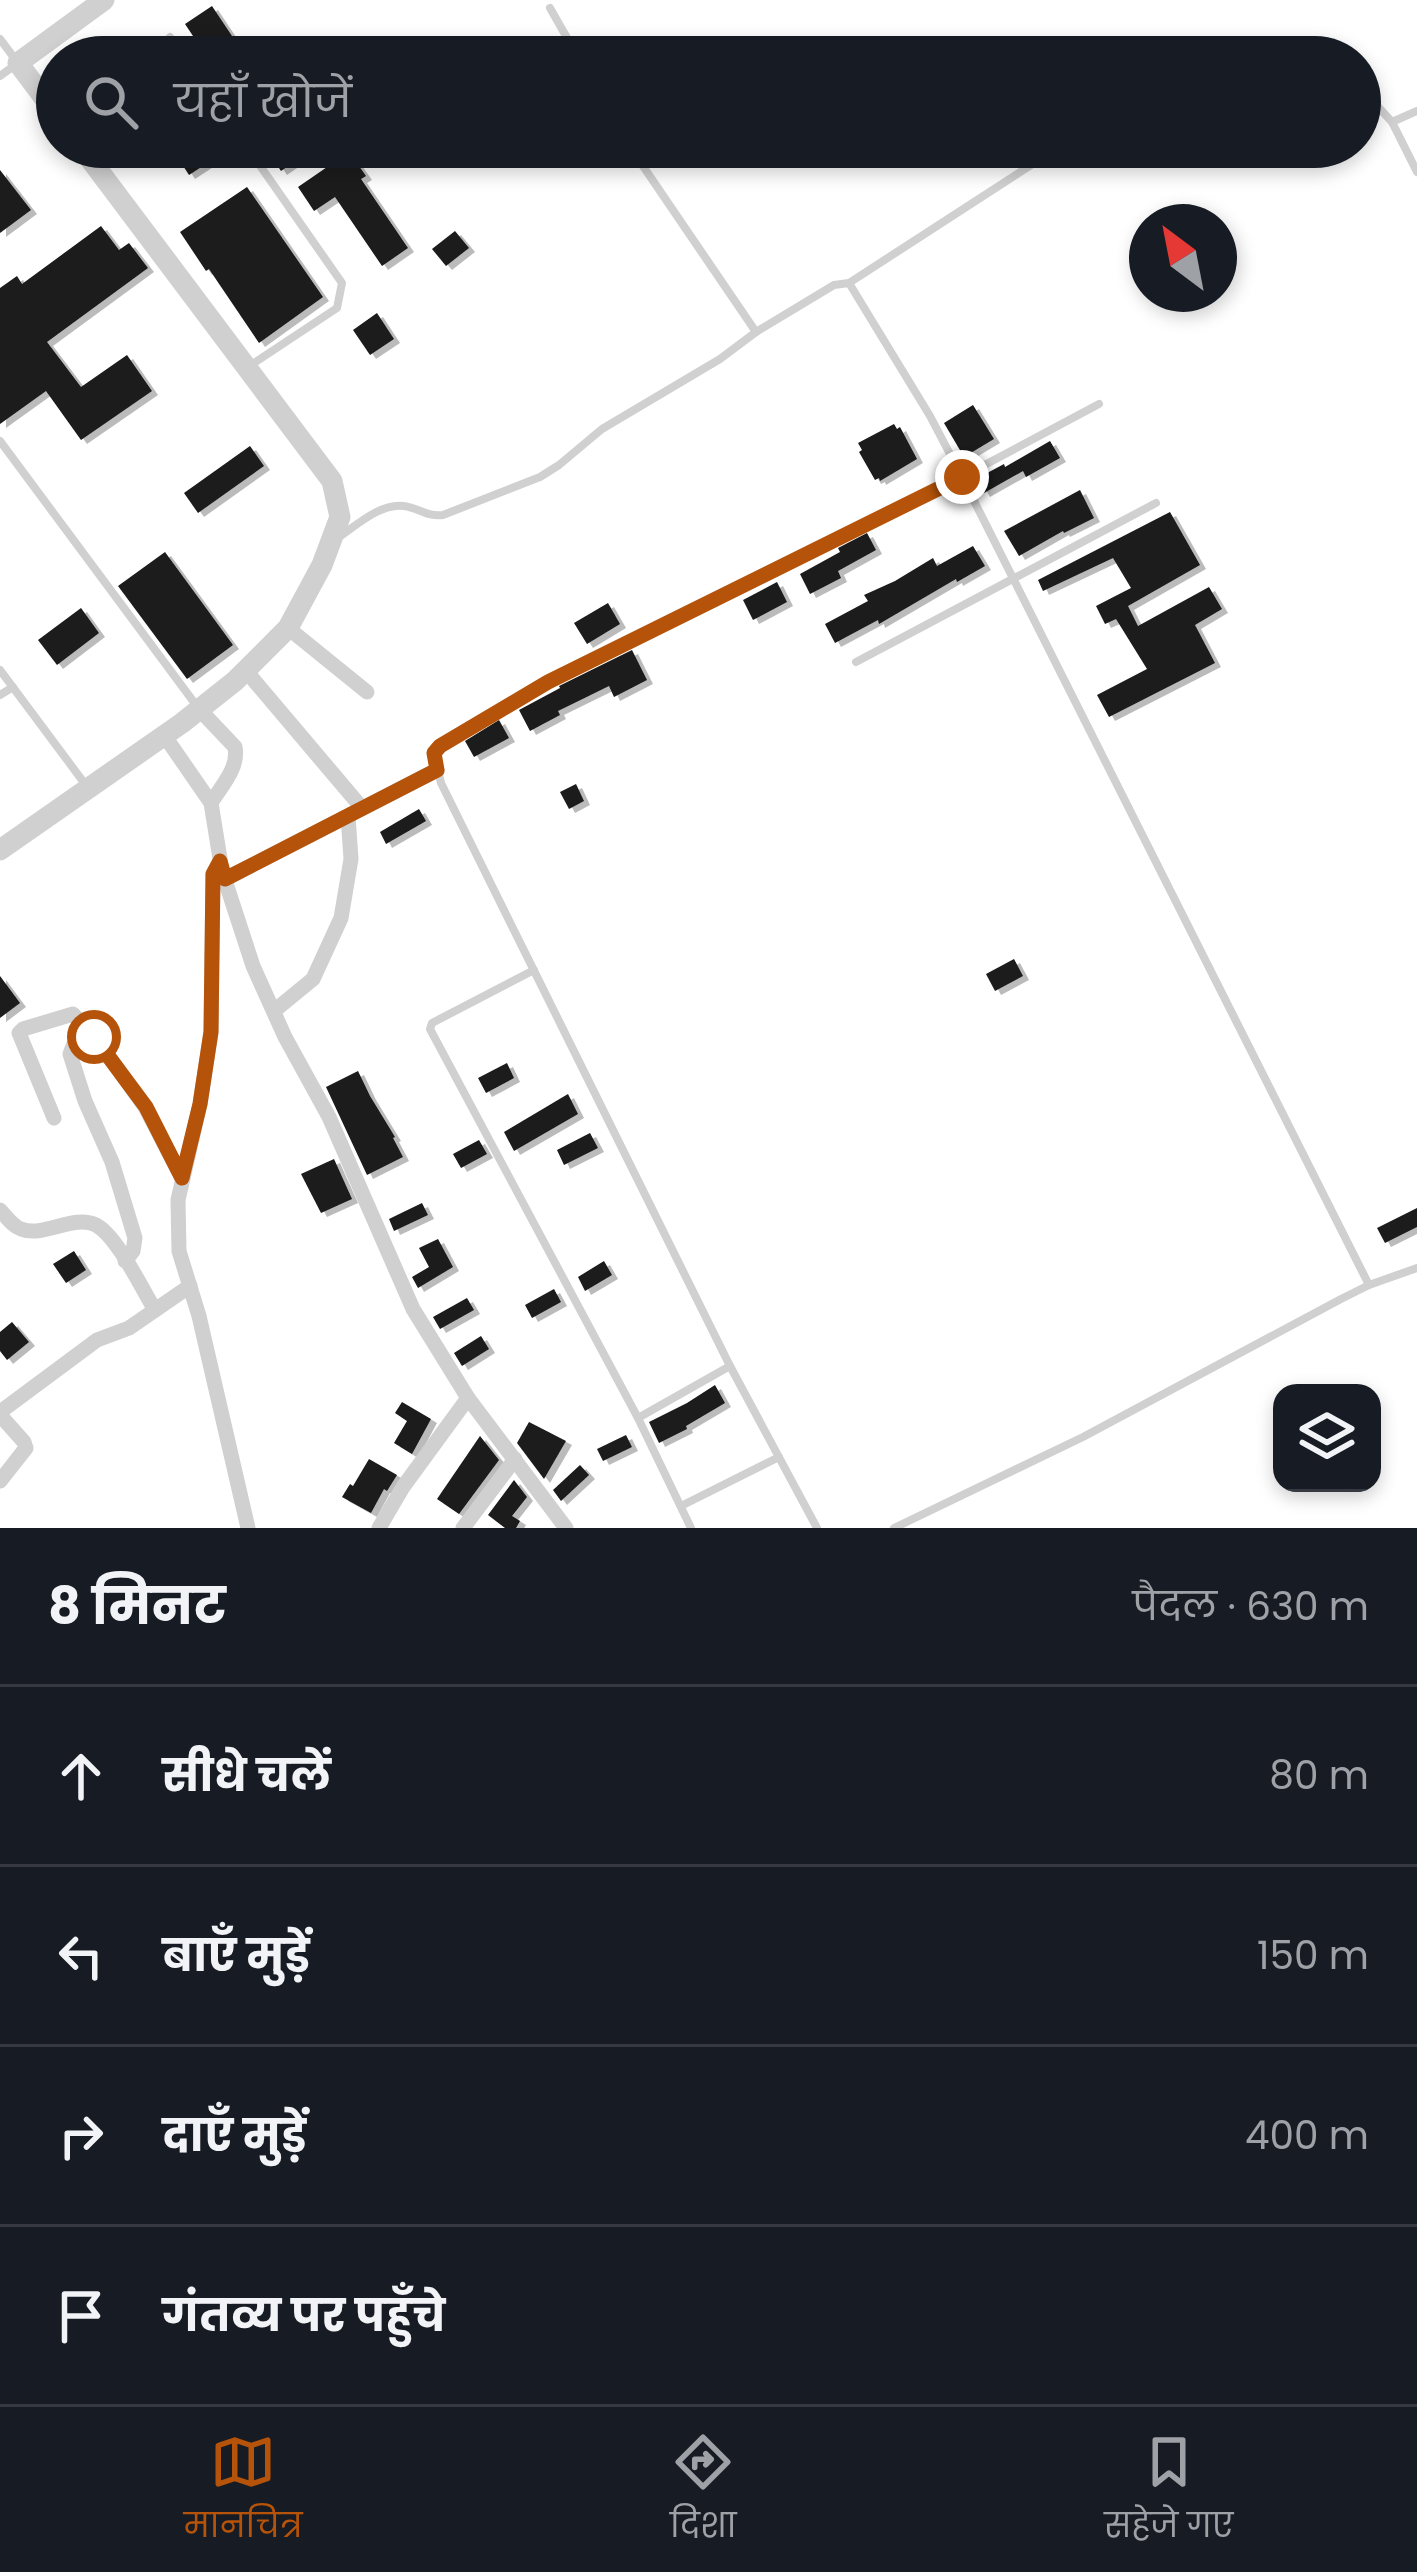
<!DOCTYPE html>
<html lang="hi">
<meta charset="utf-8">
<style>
:root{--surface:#171b24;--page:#20242c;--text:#f1f3f6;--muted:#9ea1a6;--line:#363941;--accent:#b45309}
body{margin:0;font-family:Poppins,"Noto Sans Devanagari",sans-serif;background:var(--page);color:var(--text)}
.controls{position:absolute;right:36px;bottom:36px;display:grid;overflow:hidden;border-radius:24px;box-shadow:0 6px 18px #0003}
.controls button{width:108px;height:108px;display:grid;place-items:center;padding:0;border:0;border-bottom:3px solid var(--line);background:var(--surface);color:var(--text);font:60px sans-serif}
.compass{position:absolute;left:1129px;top:204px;width:108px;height:108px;border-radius:50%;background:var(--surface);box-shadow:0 6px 18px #0003;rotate:328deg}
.stop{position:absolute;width:36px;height:36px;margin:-27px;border:9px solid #b45309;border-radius:50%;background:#fff}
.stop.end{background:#b45309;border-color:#fff;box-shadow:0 3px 12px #0008}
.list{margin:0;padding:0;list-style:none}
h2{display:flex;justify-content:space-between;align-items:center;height:156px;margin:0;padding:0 48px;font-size:51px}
h2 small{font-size:39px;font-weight:400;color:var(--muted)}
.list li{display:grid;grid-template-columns:78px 1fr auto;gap:36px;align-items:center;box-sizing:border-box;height:180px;padding:0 48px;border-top:3px solid var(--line)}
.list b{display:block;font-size:45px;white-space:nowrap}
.list em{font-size:39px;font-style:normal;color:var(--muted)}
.icon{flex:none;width:66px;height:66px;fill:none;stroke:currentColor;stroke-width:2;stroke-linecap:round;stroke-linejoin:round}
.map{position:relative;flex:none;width:1417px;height:1528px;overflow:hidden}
.search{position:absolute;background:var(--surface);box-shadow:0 6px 18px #0003;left:36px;right:36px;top:36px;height:132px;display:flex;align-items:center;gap:30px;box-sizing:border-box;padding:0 42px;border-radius:66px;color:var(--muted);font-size:45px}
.sheet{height:876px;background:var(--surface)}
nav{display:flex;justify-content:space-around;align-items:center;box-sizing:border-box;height:168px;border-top:3px solid var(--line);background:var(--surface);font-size:33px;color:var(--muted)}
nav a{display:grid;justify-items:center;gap:6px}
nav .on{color:var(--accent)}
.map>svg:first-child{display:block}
</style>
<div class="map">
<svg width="1417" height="1528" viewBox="0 0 1417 1528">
<defs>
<filter id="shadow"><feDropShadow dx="6" dy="4" stdDeviation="0" flood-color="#0004"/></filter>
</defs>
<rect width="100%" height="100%" fill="#fff"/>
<g fill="#1a1a1a" filter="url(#shadow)">
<polygon points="212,6 240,48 227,57 207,57 185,24"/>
<polygon points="171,147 232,147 189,175"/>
<polygon points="265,147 316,147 281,171"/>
<polygon points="349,152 366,176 361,179 408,248 382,266 335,197 314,211 298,187"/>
<polygon points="0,170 31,210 0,233"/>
<polygon points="247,187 323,297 259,343 209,269 206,271 180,232"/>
<polygon points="101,226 119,250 129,243 148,268 47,342 81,387 127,355 152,391 81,440 46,391 0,424 0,288 17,276 22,284"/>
<polygon points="455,231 469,248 446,266 432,249"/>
<polygon points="377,313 394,339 370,355 353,330"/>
<polygon points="973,405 994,439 964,457 944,423"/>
<polygon points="894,424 897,429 900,427 917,459 880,481 879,478 875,480 859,452 862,450 858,443"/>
<polygon points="1050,441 1060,458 1026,477 1023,471 984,493 976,479 1004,464 1005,467"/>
<polygon points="250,446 264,466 198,513 184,493"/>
<polygon points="1080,490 1094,518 1064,533 1063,531 1019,556 1004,531"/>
<polygon points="1170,512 1200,565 1128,606 1138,626 1209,587 1222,609 1195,625 1215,663 1109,717 1097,695 1147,669 1116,619 1105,624 1096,606 1131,588 1113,558 1043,591 1038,580"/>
<polygon points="867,533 876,550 838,571 841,578 810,594 800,574 840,552 838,548"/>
<polygon points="973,546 985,566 957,582 956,579 879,624 878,620 835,643 825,624 868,601 864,595 895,581 933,558 937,566"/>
<polygon points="165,552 233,645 187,679 118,586"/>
<polygon points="777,582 787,602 753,620 743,600"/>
<polygon points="608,603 620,624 587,644 574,623"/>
<polygon points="81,608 99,633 57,665 38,640"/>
<polygon points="632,650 647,680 614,697 609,686 558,711 560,715 530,731 519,710 560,688 559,686"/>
<polygon points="499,720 509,738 474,757 465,741"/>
<polygon points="576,784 584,801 569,809 560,792"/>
<polygon points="419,809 426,821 386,844 380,832"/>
<polygon points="1014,959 1023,976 995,991 986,974"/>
<polygon points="0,976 20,1003 0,1018"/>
<polygon points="507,1063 514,1078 486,1093 478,1078"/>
<polygon points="358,1071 370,1096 395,1137 393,1138 403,1157 367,1175 326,1087"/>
<polygon points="568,1094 578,1114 514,1151 504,1132"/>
<polygon points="590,1133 598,1148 564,1165 557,1150"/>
<polygon points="479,1140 487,1154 461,1168 453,1154"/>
<polygon points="334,1159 352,1199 321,1213 301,1174"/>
<polygon points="422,1203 428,1215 394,1231 389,1219"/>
<polygon points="1417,1208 1417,1227 1385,1243 1377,1228"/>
<polygon points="438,1239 453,1267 418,1288 412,1277 429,1267 419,1248"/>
<polygon points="74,1251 86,1270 66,1283 53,1264"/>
<polygon points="604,1261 612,1275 585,1291 578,1277"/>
<polygon points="554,1289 561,1302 532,1318 525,1305"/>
<polygon points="467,1298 474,1310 440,1329 433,1317"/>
<polygon points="12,1322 29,1342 7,1360 0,1351 0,1332"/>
<polygon points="481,1336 489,1349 462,1366 454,1353"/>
<polygon points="715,1385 725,1403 686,1426 687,1429 659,1443 649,1422 687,1403"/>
<polygon points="402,1402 431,1419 412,1454 394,1443 407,1421 395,1413"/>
<polygon points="529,1422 566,1441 544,1479 517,1443"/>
<polygon points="626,1435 632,1447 603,1461 597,1449"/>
<polygon points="480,1436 499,1460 459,1514 437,1499"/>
<polygon points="369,1459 397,1475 387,1491 384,1489 371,1513 342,1497 350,1484 353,1486"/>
<polygon points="580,1465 589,1475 561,1501 553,1490"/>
<polygon points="514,1480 527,1497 512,1516 520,1521 516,1528 505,1528 488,1515"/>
</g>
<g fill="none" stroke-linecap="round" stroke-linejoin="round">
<g stroke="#d0d0d0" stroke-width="8">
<polyline points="550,8 578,57"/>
<polyline points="170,37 184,57"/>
<polyline points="0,39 18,63 0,76"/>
<polyline points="1360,87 1392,122 1417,172"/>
<polyline points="1392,122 1417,111"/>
<polyline points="247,147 342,283 337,308 248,367"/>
<polyline points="630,147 756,332"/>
<polyline points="849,283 1059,147"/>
<polyline points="0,441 199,709"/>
<path d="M339,537C357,525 380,503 404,506C419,508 427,517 443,515L540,477L559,465L602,429L720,359L756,332L834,285L849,283L930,416L962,477L1369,1285"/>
<polyline points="856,662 1156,503"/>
<polyline points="0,670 85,784"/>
<polyline points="0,695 13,687"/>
<polyline points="534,970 432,1023 430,1029 638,1418 691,1528"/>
<polyline points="638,1418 730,1366"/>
<polyline points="681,1506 779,1457"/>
<polyline points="817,1528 730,1366 441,783 434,753 440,746 548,682 962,477 1099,404"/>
<polyline points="894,1528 1083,1437 1341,1299 1369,1285 1417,1268"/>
</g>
<g stroke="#d0d0d0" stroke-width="15">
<polyline points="288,628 367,692"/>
<polyline points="246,671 362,808"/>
<path d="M199,709L235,747C239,768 222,785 211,803"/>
<polyline points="164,735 211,803 222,871 253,966 285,1037 329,1117 413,1309 468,1398 566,1528"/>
<polyline points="220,861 213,874 211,1032 200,1104 178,1200 179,1251 199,1316 248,1528"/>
<polyline points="225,879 437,770"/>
<polyline points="274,1011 313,979 341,918 351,859 348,816"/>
<polyline points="95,1037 73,1046 70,1054 85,1101 112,1162 135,1238 133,1251 125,1261"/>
<polyline points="54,1118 19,1033 23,1029 73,1014 100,1044 145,1107 182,1178"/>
<path d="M0,1210C6,1216 12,1226 21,1229C44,1238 73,1214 96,1225C117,1236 142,1289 155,1310"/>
<polyline points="0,1412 97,1340 129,1328 190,1286"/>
<polyline points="0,1415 24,1442 26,1448 0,1481"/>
<polyline points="379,1528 403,1487 468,1398"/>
<polyline points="463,1528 515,1459"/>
</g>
<g stroke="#d0d0d0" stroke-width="21">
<polyline points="57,115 18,63 104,0"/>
<polyline points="0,850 182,723 235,681 288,628 322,565 340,517 332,481 81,147"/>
</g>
</g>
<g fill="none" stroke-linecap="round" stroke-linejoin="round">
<polyline stroke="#b45309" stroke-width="15" points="94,1037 146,1107 182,1178 200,1104 211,1032 213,874 220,861 225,879 437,770 434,753 440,746 548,682 962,477"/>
</g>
</svg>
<div class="controls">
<button><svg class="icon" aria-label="layers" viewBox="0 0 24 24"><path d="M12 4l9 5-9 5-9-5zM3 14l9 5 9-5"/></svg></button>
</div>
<svg class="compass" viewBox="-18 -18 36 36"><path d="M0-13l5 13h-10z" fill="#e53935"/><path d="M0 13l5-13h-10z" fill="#9ea1a6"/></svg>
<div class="stop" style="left:94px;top:1037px"></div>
<div class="stop end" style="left:962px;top:477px"></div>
<div class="search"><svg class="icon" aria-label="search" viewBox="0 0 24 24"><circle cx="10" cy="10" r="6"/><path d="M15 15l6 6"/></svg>यहाँ खोजें</div>
</div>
<section class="sheet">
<h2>8 मिनट<small>पैदल · 630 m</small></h2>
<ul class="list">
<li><svg class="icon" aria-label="ahead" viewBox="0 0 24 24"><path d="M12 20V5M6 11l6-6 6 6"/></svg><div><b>सीधे चलें</b></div><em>80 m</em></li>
<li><svg class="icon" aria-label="left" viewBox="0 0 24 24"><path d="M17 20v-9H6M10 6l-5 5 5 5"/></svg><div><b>बाएँ मुड़ें</b></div><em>150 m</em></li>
<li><svg class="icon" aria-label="right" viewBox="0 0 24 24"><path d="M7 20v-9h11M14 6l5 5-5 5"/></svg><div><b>दाएँ मुड़ें</b></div><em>400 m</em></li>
<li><svg class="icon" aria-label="arrive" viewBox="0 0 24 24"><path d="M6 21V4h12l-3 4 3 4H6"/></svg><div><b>गंतव्य पर पहुँचे</b></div></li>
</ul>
</section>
<nav>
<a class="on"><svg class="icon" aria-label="map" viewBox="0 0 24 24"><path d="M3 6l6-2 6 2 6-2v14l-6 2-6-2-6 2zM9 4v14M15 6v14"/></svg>मानचित्र</a>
<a><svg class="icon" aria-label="directions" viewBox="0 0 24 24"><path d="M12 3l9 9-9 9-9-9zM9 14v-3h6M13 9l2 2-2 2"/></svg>दिशा</a>
<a><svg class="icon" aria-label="saved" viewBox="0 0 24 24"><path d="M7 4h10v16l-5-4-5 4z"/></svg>सहेजे गए</a>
</nav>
